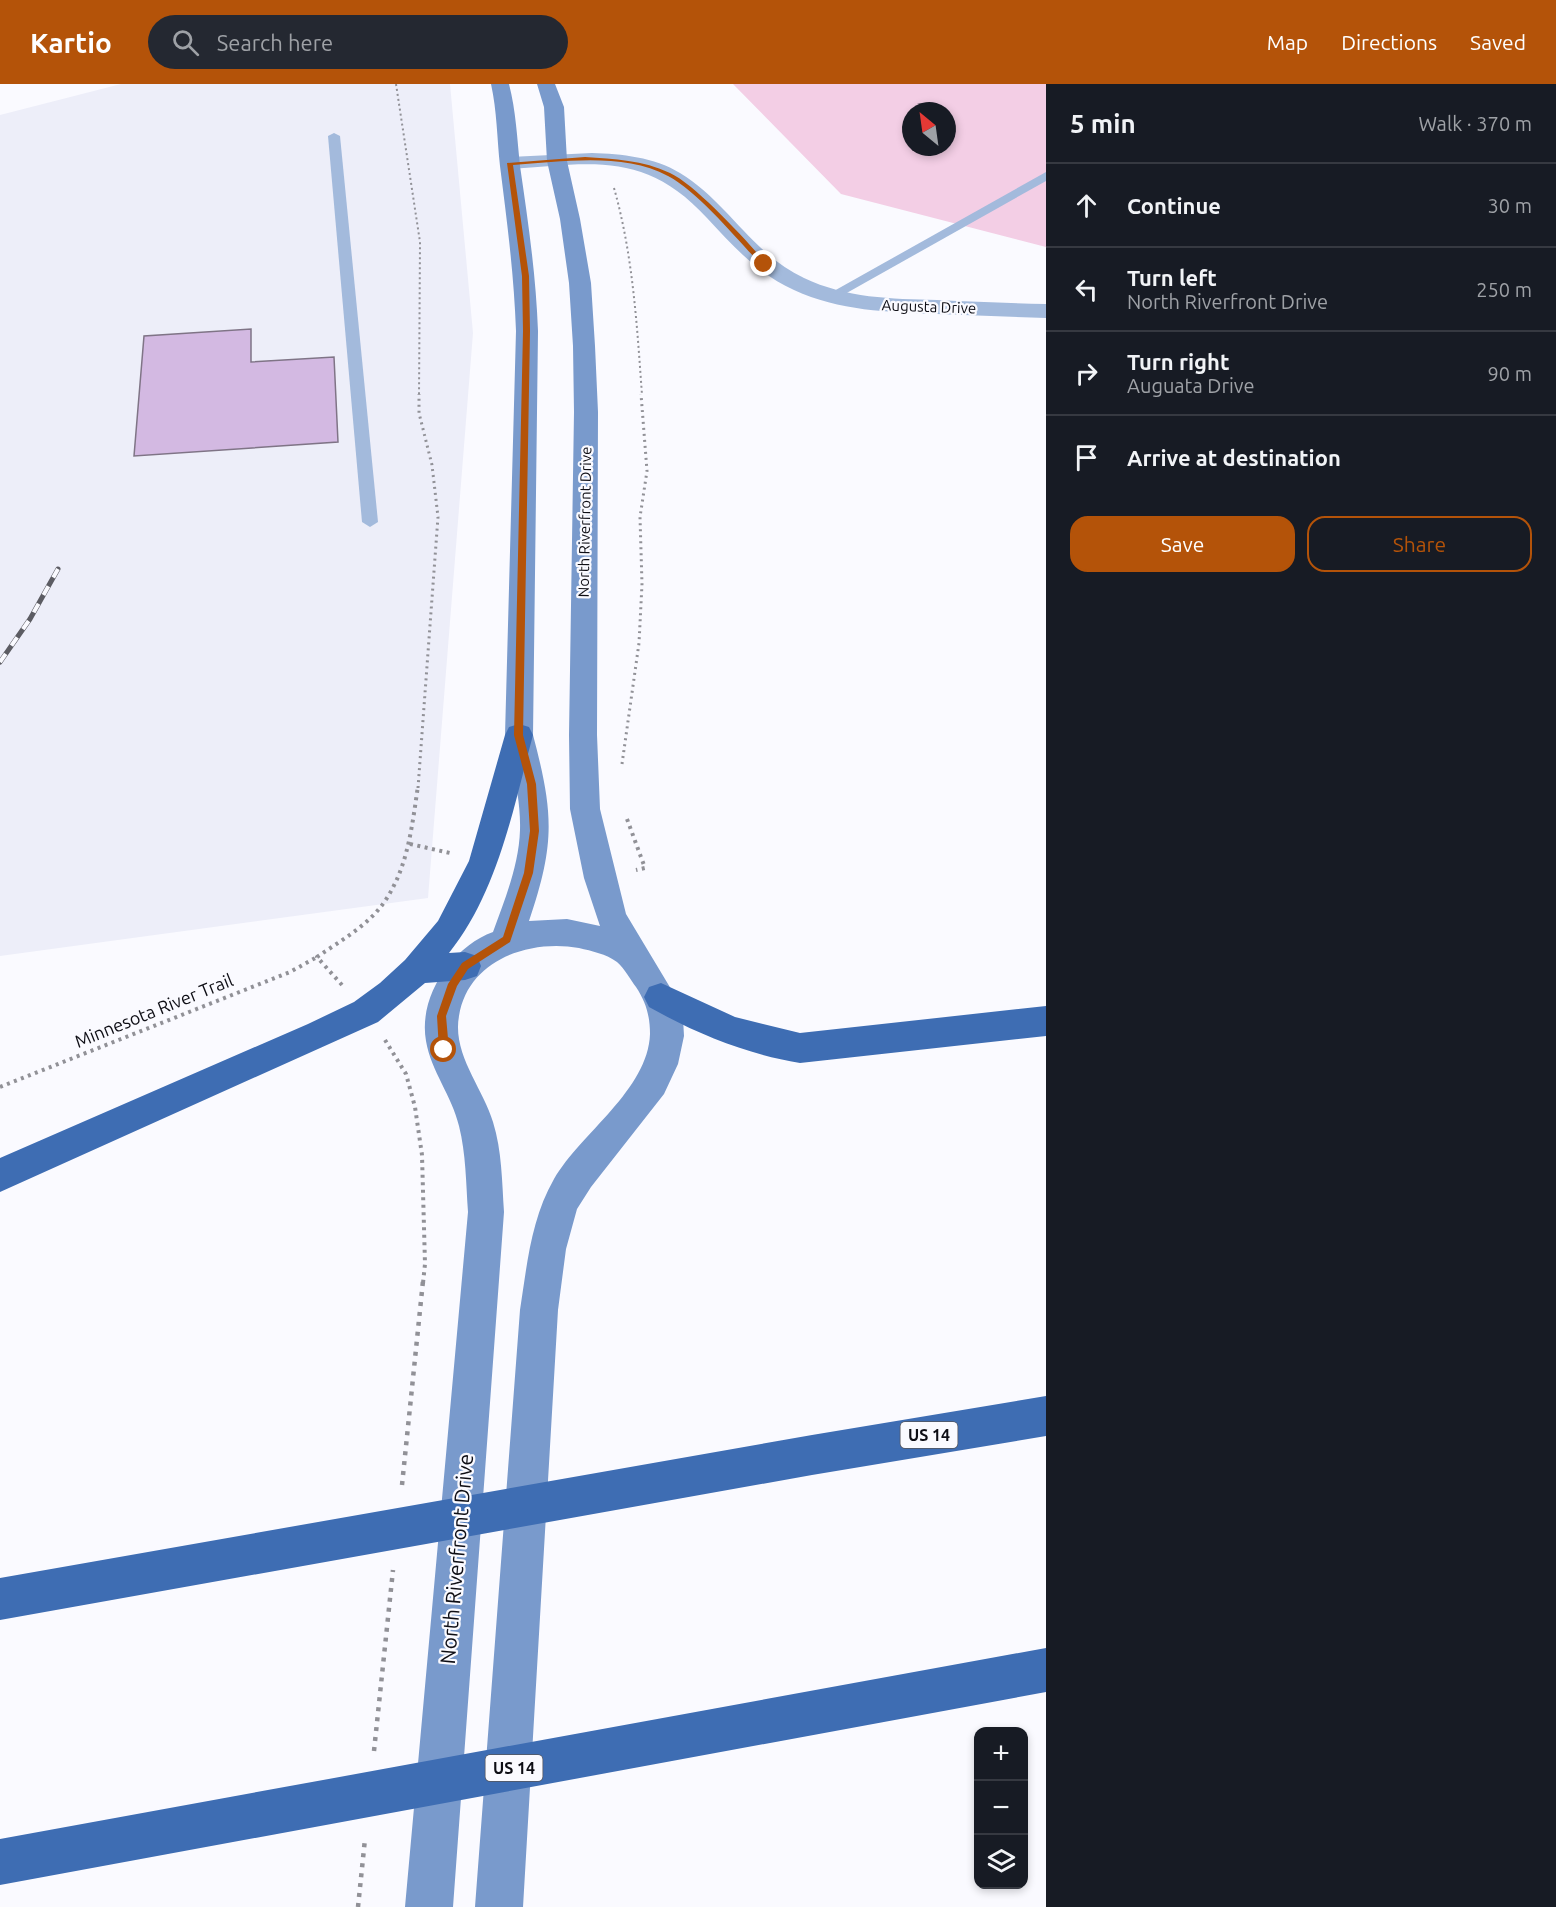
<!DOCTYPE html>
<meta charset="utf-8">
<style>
:root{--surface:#171b24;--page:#242831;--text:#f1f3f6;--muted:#9ea1a6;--line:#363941;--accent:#b45309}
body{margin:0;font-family:Ubuntu,sans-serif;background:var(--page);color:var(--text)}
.controls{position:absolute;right:18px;bottom:18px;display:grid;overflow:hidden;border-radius:12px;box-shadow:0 3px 9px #0003}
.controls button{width:54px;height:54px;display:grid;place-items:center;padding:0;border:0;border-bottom:2px solid var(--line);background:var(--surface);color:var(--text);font:30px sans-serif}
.compass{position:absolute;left:902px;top:18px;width:54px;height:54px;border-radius:50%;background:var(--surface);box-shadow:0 3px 9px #0003;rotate:331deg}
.stop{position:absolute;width:18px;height:18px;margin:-14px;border:4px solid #b45309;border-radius:50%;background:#fff}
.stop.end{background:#b45309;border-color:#fff;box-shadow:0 2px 6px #0008}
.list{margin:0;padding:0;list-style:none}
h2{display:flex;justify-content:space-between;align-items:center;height:78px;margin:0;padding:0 24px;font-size:26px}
h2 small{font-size:20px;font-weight:400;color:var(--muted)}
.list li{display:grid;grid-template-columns:39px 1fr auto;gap:18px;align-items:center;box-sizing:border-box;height:84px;padding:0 24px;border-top:2px solid var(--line)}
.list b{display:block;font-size:22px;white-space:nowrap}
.list p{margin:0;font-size:20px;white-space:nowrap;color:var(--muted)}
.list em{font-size:20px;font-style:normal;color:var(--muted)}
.actions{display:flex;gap:12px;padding:18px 24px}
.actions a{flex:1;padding:14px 0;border:2px solid var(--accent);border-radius:18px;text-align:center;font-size:21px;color:var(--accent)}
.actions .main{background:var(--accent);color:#fff}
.icon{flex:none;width:33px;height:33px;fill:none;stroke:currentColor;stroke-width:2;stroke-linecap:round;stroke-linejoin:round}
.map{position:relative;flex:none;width:1046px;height:1823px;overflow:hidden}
header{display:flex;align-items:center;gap:36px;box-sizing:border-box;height:84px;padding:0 30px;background:var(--accent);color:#fff}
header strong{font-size:28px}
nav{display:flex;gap:33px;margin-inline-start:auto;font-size:21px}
.search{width:420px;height:54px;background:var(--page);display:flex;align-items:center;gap:15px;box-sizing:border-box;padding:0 21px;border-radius:33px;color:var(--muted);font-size:22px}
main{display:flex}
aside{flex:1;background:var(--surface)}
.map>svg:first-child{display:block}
</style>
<header>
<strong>Kartio</strong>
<div class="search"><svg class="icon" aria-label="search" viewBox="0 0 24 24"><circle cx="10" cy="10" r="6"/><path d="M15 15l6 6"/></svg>Search here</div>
<nav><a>Map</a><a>Directions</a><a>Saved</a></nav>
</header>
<main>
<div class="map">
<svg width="1046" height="1823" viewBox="0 0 1046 1823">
<rect width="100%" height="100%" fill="#fafaff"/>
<polygon fill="#edeef9" points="121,0 450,0 473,249 428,814 0,872 0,31"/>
<path fill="#f3cee5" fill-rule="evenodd" d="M733,0H1046V163L841,110ZM911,27H947V63H911Z"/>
<polygon fill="#d3b9e2" stroke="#7f7486" stroke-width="1.5" points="251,245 251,278 334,273 338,358 134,372 144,252"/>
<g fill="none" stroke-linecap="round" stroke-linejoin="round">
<g stroke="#919197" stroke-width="2" stroke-dasharray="2 3" stroke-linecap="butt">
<polyline points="396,0 420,158 419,311"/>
<path d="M614,104C633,171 637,242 642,311"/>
</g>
<g stroke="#919197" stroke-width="3" stroke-dasharray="2 4" stroke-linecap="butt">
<polyline points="622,680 639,559 642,500 640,433 647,387 641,310"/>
<polyline points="418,704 438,433 432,381 419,329 419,310"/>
</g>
<g stroke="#919197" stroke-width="4" stroke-dasharray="3 4.5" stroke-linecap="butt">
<polyline points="627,735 645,784 636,786"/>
<polyline points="410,760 450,769"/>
<path d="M342,901L317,873C340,857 369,841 385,817C408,783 412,742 418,702"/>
<polyline points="385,956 406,990 415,1023 422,1071 425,1180 423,1199"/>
<polyline points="0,1003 290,888 317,873"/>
</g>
<g stroke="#919197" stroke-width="4.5" stroke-dasharray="4 6" stroke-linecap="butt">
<polyline points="402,1401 423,1197"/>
<polyline points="374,1667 393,1486"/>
<polyline points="358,1823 365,1755"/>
</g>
<g fill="#a3badc" fill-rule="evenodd">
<polygon points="334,49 340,52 378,438 370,443 362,438 328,52"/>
<polygon points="1046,88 1046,97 836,215 831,216 825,212"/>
</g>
<path fill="#a3badc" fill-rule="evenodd" d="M592,69C622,70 654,73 680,89C728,118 750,168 804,194C846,214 891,215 937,216C973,218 1010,219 1046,220V234C1010,233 973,231 937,230C888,228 839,227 794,206C757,189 734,163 707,134C646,67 593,79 510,85L503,83L500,79L503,75L510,73Z"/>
<path fill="#799acc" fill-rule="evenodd" d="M491,0H509C516,27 517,54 520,82C528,137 536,191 538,247L533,651C554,730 555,760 529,837L567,835L600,842L584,794L570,725L569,651L574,328L573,262L569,199L560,135L547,77L544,23L537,0H555L564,23L567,77L580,135L591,199L595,262L598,328L597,651L600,725L626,830L674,910L683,934L684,952L678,980L664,1010L591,1103L577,1125L566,1165L558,1226L523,1823H475L520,1226C527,1181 531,1135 554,1095C581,1049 648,1006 650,950C650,932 646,918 636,903C630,895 625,885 617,878C606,870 592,867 579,864C529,855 468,876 459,932C452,970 483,1004 493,1038C502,1067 502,1098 504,1128L453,1823H405L468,1128C466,1099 466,1070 459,1042C452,1012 431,987 426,957C418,912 452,863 493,848C505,815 519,781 520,746C521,714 512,682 505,651L516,247C514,191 507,137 500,82C497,54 497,27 491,0Z"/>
<g fill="#3e6db3" fill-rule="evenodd">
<path d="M519,640L529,643L533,651C513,725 498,808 449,869L465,868L477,872L481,882L477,892L465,896L425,899L378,938L0,1108V1074L308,940L354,918L380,899L405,876L438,837L469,777L505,651L509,643Z"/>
<path d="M661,899L735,933L800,949L1046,922V952L800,979C746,970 697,950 649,923L644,913L649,903Z"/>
<polygon points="1046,1312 1046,1352 812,1391 0,1536 0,1494 812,1351"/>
<polygon points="1046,1564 1046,1608 0,1801 0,1755"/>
</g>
<defs>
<polyline id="rail" points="0,578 30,535 58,485"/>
</defs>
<use href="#rail" stroke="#5c5c63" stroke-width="5"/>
<use href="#rail" stroke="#fafaff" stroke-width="4" stroke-dasharray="10" stroke-linecap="butt"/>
</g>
<path fill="#b45309" d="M585,73C614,75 643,76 670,89C696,101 747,157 767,180L762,181C736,155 700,109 668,92C623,68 562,78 513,81L529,192L530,247L523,651L536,700L539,747L533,789L510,858L468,885L457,902L446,932L449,966L444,971L439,966L437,932L448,900L462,879L503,853L524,789L530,747L527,700L514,651L523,247L522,192L507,79Z"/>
<g text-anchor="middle" stroke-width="4.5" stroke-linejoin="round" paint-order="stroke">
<g font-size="15" fill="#0e0e15" stroke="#fafaff">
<text transform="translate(929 223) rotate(2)" y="5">Augusta Drive</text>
<text transform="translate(585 438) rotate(-89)" y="5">North Riverfront Drive</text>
</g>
<g fill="#fafaff" stroke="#55555b" stroke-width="1.5">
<rect x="900.5" y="1338" width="57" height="26" rx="4.5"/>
<rect x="485.5" y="1671" width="57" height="26" rx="4.5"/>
</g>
<g font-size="16" font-weight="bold" fill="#0e0e15">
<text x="929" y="1357">US 14</text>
<text x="514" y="1690">US 14</text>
</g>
<g font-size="18" fill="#0e0e15" stroke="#fafaff">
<text transform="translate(154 927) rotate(-22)" y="6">Minnesota River Trail</text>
</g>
<g font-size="21" fill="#0e0e15" stroke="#fafaff">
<text transform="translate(457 1475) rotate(-85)" y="7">North Riverfront Drive</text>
</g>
</g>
</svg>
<div class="controls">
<button>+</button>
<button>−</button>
<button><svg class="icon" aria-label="layers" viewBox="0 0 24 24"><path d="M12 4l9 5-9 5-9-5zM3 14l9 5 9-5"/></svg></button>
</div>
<svg class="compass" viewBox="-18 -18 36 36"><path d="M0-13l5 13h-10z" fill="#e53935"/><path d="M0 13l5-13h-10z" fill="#9ea1a6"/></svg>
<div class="stop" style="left:444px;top:966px"></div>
<div class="stop end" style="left:764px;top:180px"></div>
</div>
<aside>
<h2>5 min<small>Walk · 370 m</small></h2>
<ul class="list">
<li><svg class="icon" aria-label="ahead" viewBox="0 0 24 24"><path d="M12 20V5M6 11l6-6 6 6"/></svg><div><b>Continue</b></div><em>30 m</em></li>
<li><svg class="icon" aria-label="left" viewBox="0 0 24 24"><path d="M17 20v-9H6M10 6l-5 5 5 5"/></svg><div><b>Turn left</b><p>North Riverfront Drive</p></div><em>250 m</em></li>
<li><svg class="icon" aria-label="right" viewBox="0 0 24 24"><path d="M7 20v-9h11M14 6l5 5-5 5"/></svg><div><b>Turn right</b><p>Auguata Drive</p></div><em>90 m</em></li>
<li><svg class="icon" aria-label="arrive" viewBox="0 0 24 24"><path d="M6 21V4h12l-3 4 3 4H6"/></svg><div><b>Arrive at destination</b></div></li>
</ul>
<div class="actions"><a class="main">Save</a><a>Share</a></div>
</aside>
</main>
